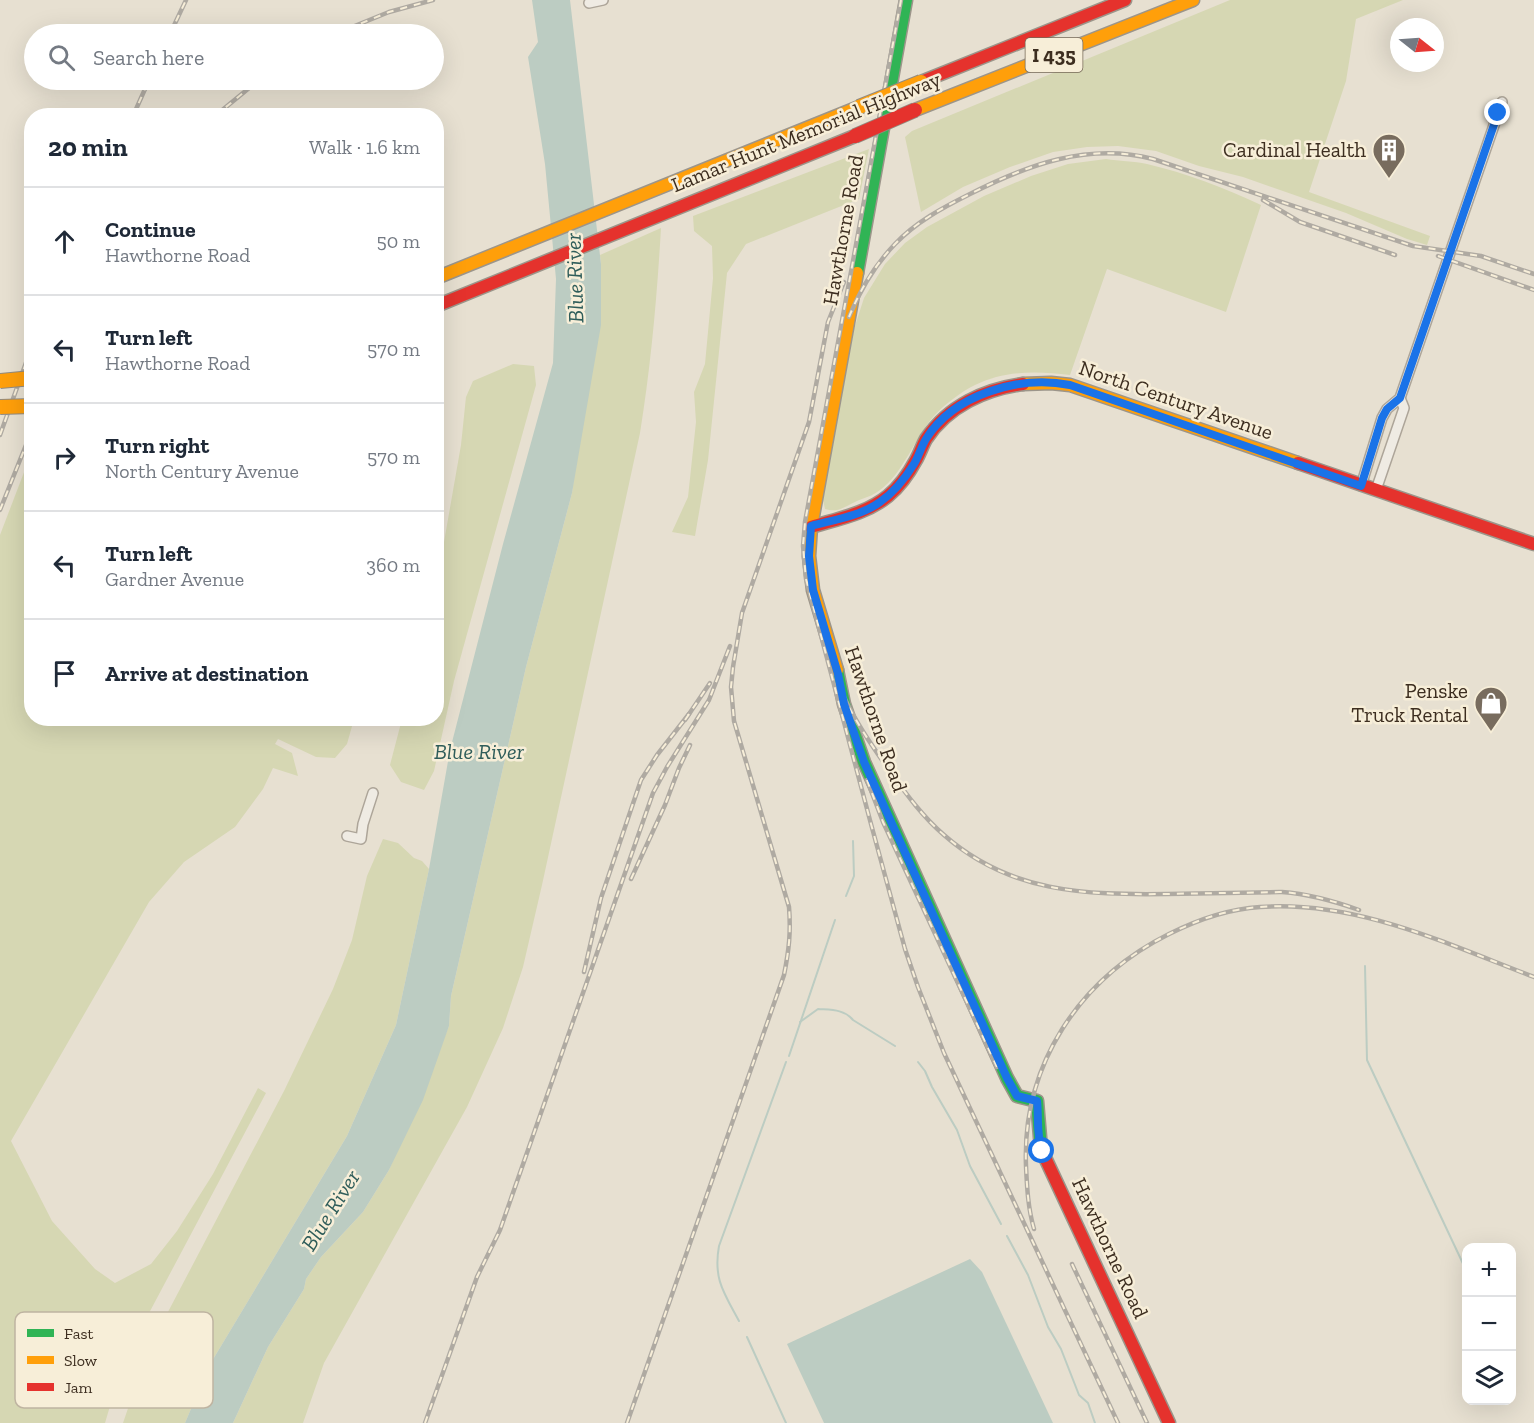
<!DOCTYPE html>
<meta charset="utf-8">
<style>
:root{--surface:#fff;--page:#f6f6f7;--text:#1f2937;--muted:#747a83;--line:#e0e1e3}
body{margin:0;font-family:"Zilla Slab",serif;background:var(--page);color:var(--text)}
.controls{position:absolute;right:18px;bottom:18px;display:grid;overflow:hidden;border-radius:12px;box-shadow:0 6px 24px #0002}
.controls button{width:54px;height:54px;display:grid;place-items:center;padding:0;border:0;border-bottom:2px solid var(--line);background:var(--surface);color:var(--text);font:30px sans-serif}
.compass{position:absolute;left:1390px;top:18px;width:54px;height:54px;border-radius:50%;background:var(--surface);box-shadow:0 6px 24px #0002;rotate:107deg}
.stop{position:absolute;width:18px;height:18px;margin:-14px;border:4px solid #1a73e8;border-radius:50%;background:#fff}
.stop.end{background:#1a73e8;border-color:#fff;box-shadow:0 2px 6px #0008}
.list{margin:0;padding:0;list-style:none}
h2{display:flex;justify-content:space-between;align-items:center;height:78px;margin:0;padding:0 24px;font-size:26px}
h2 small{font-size:20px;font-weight:400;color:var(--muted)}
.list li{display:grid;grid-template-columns:39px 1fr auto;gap:18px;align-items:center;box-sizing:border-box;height:108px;padding:0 24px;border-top:2px solid var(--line)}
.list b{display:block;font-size:22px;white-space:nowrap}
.list p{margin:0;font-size:20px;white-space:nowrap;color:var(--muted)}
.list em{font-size:20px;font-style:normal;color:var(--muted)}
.icon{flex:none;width:33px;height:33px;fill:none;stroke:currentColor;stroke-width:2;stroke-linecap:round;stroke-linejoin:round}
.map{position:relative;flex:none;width:1534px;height:1423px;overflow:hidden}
.search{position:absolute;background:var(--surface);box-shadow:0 6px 24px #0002;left:24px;top:24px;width:420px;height:66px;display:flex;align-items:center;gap:15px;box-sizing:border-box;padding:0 21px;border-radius:33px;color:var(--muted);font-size:22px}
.panel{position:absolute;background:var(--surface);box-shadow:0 6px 24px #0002;left:24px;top:108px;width:420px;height:618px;border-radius:24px}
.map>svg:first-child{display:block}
</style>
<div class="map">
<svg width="1534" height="1423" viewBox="0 0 1534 1423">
<rect width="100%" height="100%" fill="#e7e0d1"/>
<g fill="#d6d7b3">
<polygon points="1230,0 1403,0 1356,19 1346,81 1309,192 1430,236 1427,245 1407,239 1346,213 1243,177 1199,166 1156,151 1118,146 1087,147 1053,152 1010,167 963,187 921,212 905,137 912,131"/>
<polygon points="869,149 859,199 746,244 727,273 708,460 695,536 672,532 688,497 696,422 694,392 705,364 713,278 712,246 694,231 693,216"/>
<path d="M1106,159C1119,161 1134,161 1147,164C1186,173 1225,188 1261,205L1226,312L1107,269L1070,375C1038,371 1005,370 975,385C961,392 945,404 934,416C915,437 903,474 880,490C873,496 863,498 855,502C844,507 838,513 825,509L823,500L854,329L864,298L885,264L905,243L927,227L984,196L1031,176L1068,164Z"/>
<path d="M661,228C657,297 651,365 640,433L542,885L523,967L503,1028L467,1107L324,1363L303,1423H233L268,1347L304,1289L306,1279L321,1257L363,1212L389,1170L449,1026L451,996L526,667L572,493L601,264L600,255Z"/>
<polygon points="513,364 534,366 536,385 454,681 434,771 424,790 401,782 390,765 402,719 436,718 437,582 461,445 466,397 473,381"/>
<polygon points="31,454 32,718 354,719 347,744 335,758 316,757 278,739 275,744 292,753 298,776 273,768 263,789 235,827 184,862 149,902 11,1141 52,1221 95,1269 115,1283 151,1264 177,1231 213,1174 258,1088 266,1093 123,1362 105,1423 0,1423 0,535"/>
<polygon points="383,839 398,843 414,858 422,861 429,869 396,1025 347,1136 209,1366 185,1423 123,1423 148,1350 284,1091 333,989 352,940 367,876"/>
</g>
<g fill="#bcccc2">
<polygon points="532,0 570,0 601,264 601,325 572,493 526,667 451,996 449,1026 423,1100 389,1170 363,1212 321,1257 306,1279 304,1289 268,1347 233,1423 185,1423 209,1366 347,1136 396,1025 429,869 450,750 503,544 553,363 556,279 545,164 528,57 538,42"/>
<polygon points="970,1259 982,1272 1053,1423 824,1423 787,1344"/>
</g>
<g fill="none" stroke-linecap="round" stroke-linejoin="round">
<g stroke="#bcccc2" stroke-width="2">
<polyline points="846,896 854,876 853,841"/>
<polyline points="1365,966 1367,1060 1466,1270"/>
<path d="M800,1022L818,1009C831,1010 844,1009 853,1020L895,1046"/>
<polyline points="789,1056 835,920"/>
<polyline points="918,1062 925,1071 932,1087 957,1130 970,1166 1001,1224"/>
<polyline points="1007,1236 1028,1275 1048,1327 1061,1349 1079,1395 1088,1403 1095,1423"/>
<path d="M739,1321C724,1293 713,1279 719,1246L786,1062"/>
<polyline points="747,1337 786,1423"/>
</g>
<defs>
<g id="street">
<polyline points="589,3 603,0"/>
<polyline points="1361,486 1382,418 1387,409 1400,398 1502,102"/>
<polyline points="1376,490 1404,408 1400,398"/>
<polyline points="347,836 361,839 363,824 373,793"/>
</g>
<g id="fast">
<polyline points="857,273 906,0"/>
<polyline points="837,670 844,704 864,762 1007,1078 1017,1096 1037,1101 1041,1149"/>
</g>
<g id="slow">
<polyline points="915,110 1193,0"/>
<polyline points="436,278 859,107"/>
<polyline points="1023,384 1051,383 1070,385 1298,463"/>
<polyline points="837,670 813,590 809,556 811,527 857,273"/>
</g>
<g id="jam">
<polyline points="921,82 1125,0"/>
<polyline points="436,306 855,136"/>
<polyline points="1298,463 1534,544"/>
<path d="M811,527C837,519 866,514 888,496C899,487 909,473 916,460C920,453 922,446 926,439C948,406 985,389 1023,384"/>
<polyline points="1041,1149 1169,1423"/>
</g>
</defs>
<use href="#street" stroke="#ada599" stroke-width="12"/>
<use href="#fast" stroke="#9c958a" stroke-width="15"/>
<use href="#slow" stroke="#9c958a" stroke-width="15"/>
<use href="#jam" stroke="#9c958a" stroke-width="15"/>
<use href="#street" stroke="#efebe3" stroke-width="9"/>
<use href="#fast" stroke="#30b455" stroke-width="12"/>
<use href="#slow" stroke="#ff9f0a" stroke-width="12"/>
<use href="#jam" stroke="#e5322d" stroke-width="12"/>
<defs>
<g id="rail">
<polyline points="901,0 805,522 803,546 806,579 871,824 905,949 918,987 944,1053 1118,1423"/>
<polyline points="170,34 186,0"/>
<polyline points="335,34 389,12 433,0"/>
<polyline points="133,116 149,80"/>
<polyline points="215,116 259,80"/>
<polyline points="1263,200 1300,222 1395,255"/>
<polyline points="1438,256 1534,290"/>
<path d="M849,317C860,290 874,266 895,244C916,222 942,208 970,194C1027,165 1088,142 1153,159L1413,246L1481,256L1534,274"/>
<polyline points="0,435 32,346"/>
<polyline points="0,510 32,430"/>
<path d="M843,695C856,723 873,747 891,773C907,795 923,817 944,835C1010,893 1085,895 1167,894C1206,893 1244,893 1282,892C1309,894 1334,901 1359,910"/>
<polyline points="685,720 710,683"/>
<polyline points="867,780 883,822 997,1067"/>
<polyline points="631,879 665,805 679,768 690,745"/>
<polyline points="584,972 601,898 641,780 657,755 689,714"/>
<path d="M1034,1229C1028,1208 1027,1188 1026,1166C1022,1065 1079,979 1169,934C1197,920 1228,909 1260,907C1356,900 1447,944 1534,977"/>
<polyline points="1072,1264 1147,1423"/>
<polyline points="425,1423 477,1277 500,1230 653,793 667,767 709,700 730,646"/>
<path d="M627,1423L784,975C789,950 791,932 789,907L734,721L731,687L733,667L742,613L809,422L828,322L844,282"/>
</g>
</defs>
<use href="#rail" stroke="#afaaa2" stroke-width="4.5"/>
<use href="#rail" stroke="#f7eed8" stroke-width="2" stroke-dasharray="7" stroke-linecap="butt"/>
<defs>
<g id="slow-bridge">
<polyline points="859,107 921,82"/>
<polyline points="0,381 32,378"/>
<polyline points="0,407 32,406"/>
</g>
<polyline id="jam-bridge" points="855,136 915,110"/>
</defs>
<use href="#slow-bridge" stroke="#928b80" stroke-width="16" stroke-linecap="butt"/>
<use href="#jam-bridge" stroke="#928b80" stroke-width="16" stroke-linecap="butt"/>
<use href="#slow-bridge" stroke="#ff9f0a" stroke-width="14"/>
<use href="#jam-bridge" stroke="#e5322d" stroke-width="14"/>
</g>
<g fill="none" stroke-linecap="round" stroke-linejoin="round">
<path stroke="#1a73e8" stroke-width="8" d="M1042,1151C1036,1133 1039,1119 1037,1101L1017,1096L1007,1078L864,762L844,704L838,674L813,590L809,556L811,526C833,520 861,516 880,502C893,493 906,477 914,464C919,456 921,447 926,439C954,394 1020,375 1070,385L1361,486L1382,418L1387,409L1400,398L1498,113"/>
</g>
<defs>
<symbol id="building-pin" viewBox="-11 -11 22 30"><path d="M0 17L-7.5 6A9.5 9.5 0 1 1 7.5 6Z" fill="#786c5e" stroke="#f7eed8"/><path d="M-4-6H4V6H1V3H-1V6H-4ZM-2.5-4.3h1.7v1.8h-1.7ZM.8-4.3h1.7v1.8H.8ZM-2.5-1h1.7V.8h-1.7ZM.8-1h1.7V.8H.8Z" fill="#fff"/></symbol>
<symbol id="shop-pin" viewBox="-11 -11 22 30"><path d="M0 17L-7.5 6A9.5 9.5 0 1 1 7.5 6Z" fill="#786c5e" stroke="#f7eed8"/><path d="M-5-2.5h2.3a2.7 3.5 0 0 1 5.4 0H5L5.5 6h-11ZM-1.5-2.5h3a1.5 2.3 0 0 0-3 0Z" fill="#fff"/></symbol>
</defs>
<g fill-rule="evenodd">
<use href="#building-pin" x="1370" y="131" width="38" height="52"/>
<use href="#shop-pin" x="1472" y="684" width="38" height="52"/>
</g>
<g text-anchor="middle" stroke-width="5" stroke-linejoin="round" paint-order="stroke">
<rect fill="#f7eed8" stroke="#756857" stroke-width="1.5" x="1025.5" y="38" width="57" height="34" rx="4.5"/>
<g font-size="20" font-weight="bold" fill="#3d2e20">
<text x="1054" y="62">I 435</text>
</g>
<g font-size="21" fill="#3d2e20" stroke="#f7eed8">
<text transform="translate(806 132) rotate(-22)" y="7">Lamar Hunt Memorial Highway</text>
<text transform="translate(843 230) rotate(-80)" y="7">Hawthorne Road</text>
<text transform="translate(1176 400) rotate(19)" y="7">North Century Avenue</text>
<text transform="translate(876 719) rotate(71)" y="7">Hawthorne Road</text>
<text transform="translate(1110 1248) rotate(65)" y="7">Hawthorne Road</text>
</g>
<g font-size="21" fill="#3d2e20" stroke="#f7eed8" text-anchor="end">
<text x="1366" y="157">Cardinal Health</text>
<text x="1468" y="698">Penske<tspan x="1468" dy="24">Truck Rental</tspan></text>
</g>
<g font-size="22" font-style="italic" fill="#2f5d5a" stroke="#f7eed8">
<text transform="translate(574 278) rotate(-92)" y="8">Blue River</text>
<text x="479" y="759">Blue River</text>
<text transform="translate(330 1210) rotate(-58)" y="8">Blue River</text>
</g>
</g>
<rect x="15" y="1312" width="198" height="96" rx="9" fill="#f7eed8" stroke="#bfb4a1" stroke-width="1.5"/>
<rect x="27" y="1329" width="27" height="8" fill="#30b455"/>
<rect x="27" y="1356" width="27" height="8" fill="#ff9f0a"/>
<rect x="27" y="1383" width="27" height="8" fill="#e5322d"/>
<g font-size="16" fill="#3d2e20">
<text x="64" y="1339">Fast</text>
<text x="64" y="1366">Slow</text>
<text x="64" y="1393">Jam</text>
</g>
</svg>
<div class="controls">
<button>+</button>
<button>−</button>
<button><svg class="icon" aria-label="layers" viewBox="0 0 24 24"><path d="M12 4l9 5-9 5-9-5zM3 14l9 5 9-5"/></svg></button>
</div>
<svg class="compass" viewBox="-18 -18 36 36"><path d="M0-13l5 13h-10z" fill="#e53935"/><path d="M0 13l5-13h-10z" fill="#747a83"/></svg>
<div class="stop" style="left:1042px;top:1151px"></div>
<div class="stop end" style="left:1498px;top:113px"></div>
<div class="search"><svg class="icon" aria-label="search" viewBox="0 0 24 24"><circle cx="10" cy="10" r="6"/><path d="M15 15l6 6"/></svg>Search here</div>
<section class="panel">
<h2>20 min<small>Walk · 1.6 km</small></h2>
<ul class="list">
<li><svg class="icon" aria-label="ahead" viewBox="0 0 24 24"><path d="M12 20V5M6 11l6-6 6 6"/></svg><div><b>Continue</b><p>Hawthorne Road</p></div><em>50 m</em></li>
<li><svg class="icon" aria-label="left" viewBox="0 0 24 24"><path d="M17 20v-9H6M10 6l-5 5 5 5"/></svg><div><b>Turn left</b><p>Hawthorne Road</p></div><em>570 m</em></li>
<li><svg class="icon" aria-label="right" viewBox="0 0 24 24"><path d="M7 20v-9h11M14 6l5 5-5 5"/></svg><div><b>Turn right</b><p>North Century Avenue</p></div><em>570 m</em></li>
<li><svg class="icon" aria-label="left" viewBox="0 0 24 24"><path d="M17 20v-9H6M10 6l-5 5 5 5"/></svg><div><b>Turn left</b><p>Gardner Avenue</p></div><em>360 m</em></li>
<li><svg class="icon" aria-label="arrive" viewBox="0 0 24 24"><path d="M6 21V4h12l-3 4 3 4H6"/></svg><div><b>Arrive at destination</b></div></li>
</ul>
</section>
</div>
